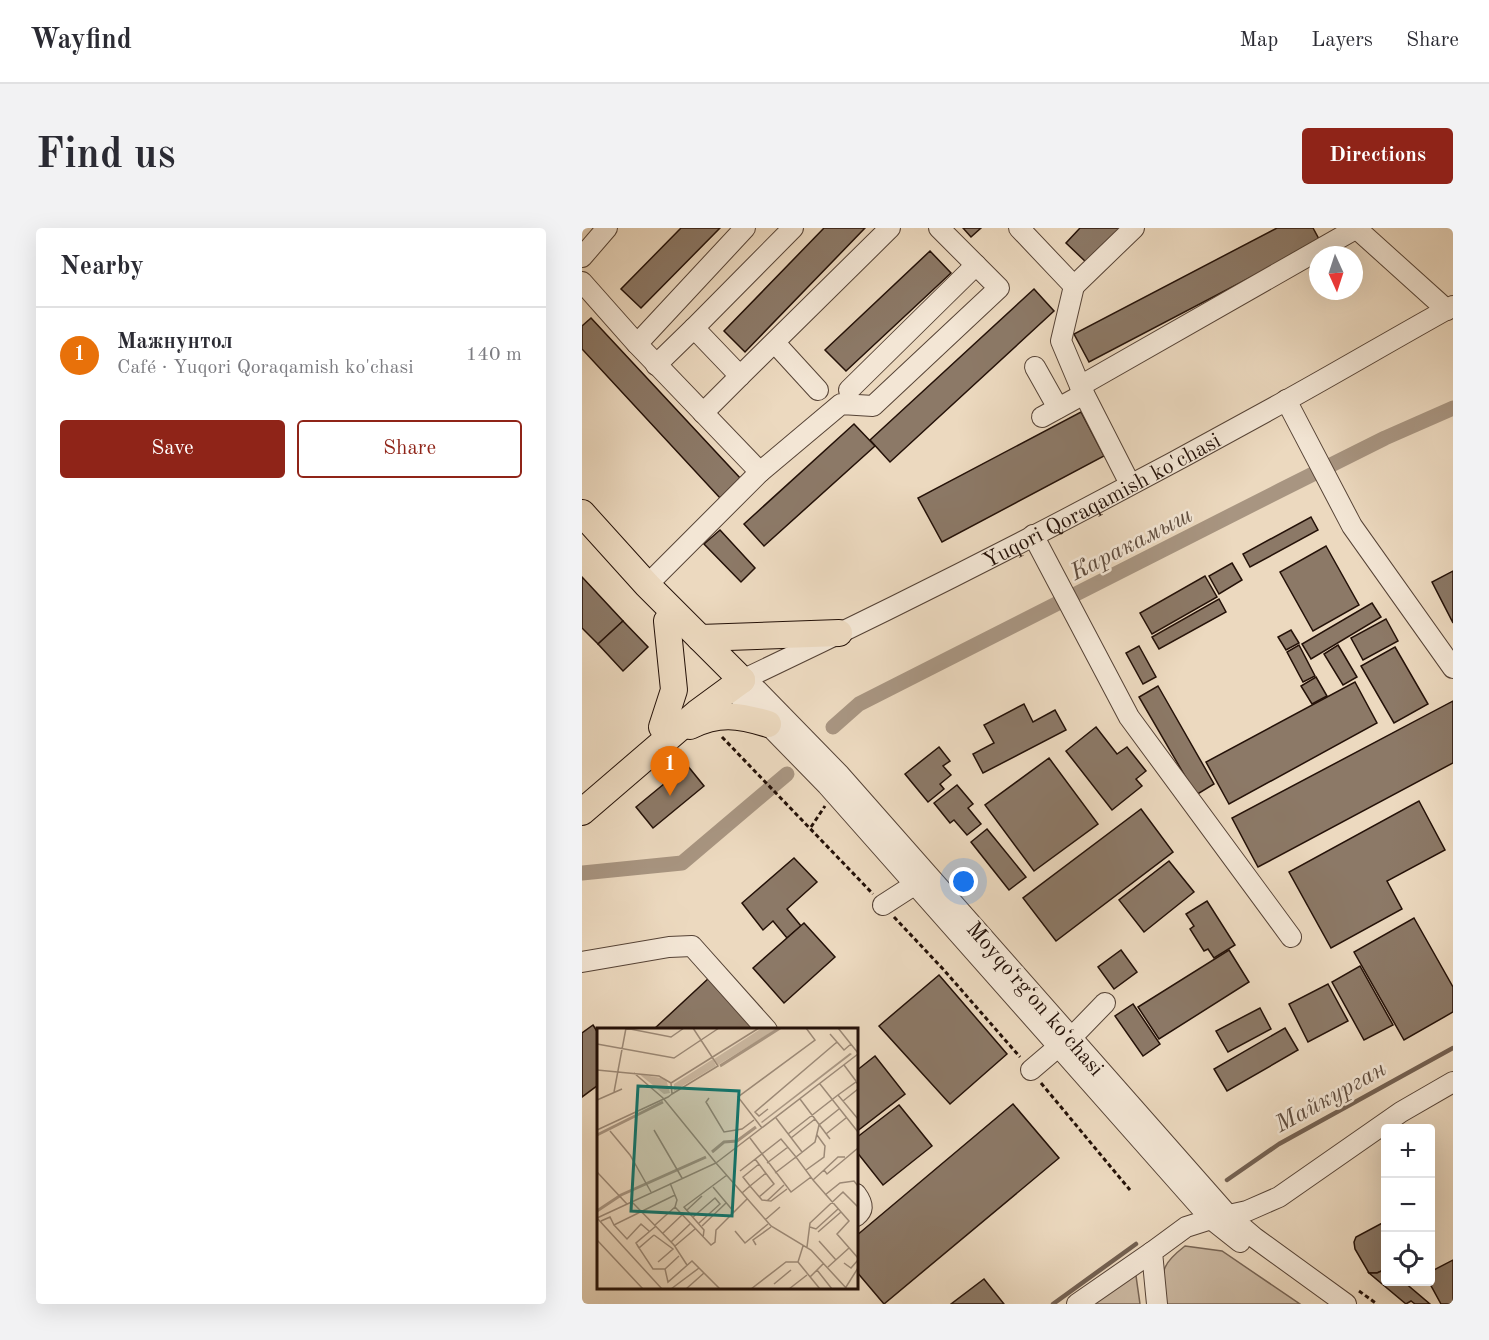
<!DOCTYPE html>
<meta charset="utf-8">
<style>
:root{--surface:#fff;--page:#f2f2f3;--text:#2b2b33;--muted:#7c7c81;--line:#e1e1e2;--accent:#8f2418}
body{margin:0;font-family:"Old Standard TT",serif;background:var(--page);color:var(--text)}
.controls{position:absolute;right:18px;bottom:18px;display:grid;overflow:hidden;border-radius:6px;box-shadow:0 6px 24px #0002}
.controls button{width:54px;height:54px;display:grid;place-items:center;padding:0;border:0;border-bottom:2px solid var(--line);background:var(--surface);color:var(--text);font:30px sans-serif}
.compass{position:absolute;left:727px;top:18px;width:54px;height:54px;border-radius:50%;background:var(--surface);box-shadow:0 6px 24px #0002;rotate:177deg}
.you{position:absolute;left:382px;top:654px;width:21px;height:21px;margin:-15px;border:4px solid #fff;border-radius:50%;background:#1a73e8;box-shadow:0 0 0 9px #1a73e833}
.badge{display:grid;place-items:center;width:39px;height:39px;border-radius:50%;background:var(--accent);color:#fff;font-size:20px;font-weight:700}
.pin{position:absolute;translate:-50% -50px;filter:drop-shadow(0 2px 3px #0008)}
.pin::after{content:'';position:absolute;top:32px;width:21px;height:18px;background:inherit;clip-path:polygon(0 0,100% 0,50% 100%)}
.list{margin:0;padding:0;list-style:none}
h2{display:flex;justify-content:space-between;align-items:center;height:78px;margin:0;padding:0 24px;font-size:26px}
h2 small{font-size:20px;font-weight:400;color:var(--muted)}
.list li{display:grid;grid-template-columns:39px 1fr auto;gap:18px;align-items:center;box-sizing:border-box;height:96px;padding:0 24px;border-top:2px solid var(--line)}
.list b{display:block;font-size:22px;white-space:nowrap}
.list p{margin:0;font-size:20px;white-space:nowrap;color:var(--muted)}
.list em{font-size:20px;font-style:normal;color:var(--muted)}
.actions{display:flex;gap:12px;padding:18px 24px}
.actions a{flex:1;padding:14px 0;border:2px solid var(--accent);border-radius:6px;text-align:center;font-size:21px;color:var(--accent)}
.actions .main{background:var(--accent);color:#fff}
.icon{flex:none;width:33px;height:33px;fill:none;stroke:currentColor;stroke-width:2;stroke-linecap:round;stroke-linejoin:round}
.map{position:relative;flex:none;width:871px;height:1076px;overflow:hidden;border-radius:6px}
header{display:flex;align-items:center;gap:36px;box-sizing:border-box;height:84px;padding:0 30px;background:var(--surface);border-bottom:2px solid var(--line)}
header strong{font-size:28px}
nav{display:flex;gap:33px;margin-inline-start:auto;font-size:21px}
.intro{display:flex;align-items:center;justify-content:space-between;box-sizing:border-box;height:144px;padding:0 36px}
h1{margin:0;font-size:42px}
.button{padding:15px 27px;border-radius:6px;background:var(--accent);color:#fff;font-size:21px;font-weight:700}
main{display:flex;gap:36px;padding:0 36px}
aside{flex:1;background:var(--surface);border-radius:6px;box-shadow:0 6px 24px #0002}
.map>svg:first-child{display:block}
</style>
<header>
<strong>Wayfind</strong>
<nav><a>Map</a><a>Layers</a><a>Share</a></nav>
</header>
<div class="intro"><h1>Find us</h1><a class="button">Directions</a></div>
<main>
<aside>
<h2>Nearby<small></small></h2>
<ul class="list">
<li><span class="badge" style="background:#e8710a">1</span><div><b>Мажнунтол</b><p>Café · Yuqori Qoraqamish ko'chasi</p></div><em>140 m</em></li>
</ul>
<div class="actions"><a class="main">Save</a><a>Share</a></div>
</aside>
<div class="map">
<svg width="871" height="1076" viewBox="0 0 871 1076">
<rect width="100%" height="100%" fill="#ecd9bf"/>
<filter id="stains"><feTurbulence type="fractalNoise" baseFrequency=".00333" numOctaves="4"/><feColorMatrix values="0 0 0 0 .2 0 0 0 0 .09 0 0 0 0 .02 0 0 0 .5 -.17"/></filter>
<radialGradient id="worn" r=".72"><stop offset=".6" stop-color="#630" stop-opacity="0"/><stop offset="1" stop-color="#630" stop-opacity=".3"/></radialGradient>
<g fill="#cab7a0" stroke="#776454" stroke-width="1.5">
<path d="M603,1018L640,1023L718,1076H582C581,1043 576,1039 603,1018Z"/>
<polygon points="544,1046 554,1048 558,1076 501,1076"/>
</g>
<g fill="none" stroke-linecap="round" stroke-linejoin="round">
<g stroke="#736051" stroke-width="4.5">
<polyline points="645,952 697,916 871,820"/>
<polyline points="471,1076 554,1016"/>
</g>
<g stroke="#a89581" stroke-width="15">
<polyline points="251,499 277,476 699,262 803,210 871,180"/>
<polyline points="0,645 100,635 205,546"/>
</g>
</g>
<g fill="#8c7967" stroke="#241108" stroke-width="1.5">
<polygon points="99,0 138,0 59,80 39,61"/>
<polygon points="242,0 283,0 163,124 142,103"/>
<polygon points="381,0 399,0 389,9"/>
<polygon points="498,0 540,0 505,35 484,15"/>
<polygon points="695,0 731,0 738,13 507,134 492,106"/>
<polygon points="348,23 369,45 264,143 243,122"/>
<polygon points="452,61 472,83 308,234 288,212"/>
<polygon points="9,90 159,251 138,270 0,121 0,98"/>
<polygon points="499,184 522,228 360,314 336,270"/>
<polygon points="272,196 293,218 182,318 162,296"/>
<polygon points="729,289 736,302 668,339 661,326"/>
<polygon points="138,302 173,340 159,354 122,316"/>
<polygon points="744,318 777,377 731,403 698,344"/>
<polygon points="650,335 660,352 637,366 627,348"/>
<polygon points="871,343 871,395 850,354"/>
<polygon points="623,348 635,369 570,406 558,385"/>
<polygon points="0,349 41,393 16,416 0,400"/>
<polygon points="637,371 644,384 577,421 570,409"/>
<polygon points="790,375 799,389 729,431 720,416"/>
<polygon points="804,391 816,413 781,432 769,410"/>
<polygon points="41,393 66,419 41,443 16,416"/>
<polygon points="709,402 717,415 704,422 696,409"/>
<polygon points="717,417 733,448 721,454 705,424"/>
<polygon points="756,417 775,449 761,457 742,426"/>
<polygon points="557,418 574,449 561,456 544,425"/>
<polygon points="813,419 846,476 812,495 779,438"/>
<polygon points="734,449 745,468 730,476 719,458"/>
<polygon points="773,454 795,495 647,576 624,534"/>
<polygon points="576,458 632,556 614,567 557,469"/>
<polygon points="871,473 871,535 676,639 650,590"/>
<polygon points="442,476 451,494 473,482 484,502 401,545 391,526 412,515 402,497"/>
<polygon points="514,499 535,526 545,519 564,543 554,551 560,558 530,582 484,523"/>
<polygon points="357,519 368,533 361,538 369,547 358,556 362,561 346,574 323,546"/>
<polygon points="467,530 516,596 452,643 403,577"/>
<polygon points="105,537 122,558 71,600 54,579"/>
<polygon points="375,557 391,576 386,580 399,596 385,607 372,592 368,595 352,575"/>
<polygon points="837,573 863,622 805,653 820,681 749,720 707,644"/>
<polygon points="559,581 591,624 474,713 441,670"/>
<polygon points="405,601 444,649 427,662 389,614"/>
<polygon points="212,630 235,654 205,681 219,698 205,710 191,693 181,702 160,675"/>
<polygon points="587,633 612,664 562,704 537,672"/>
<polygon points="625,673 653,717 632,730 626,721 622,723 608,701 612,698 604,686"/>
<polygon points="832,690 871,759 871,784 822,812 772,724"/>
<polygon points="222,695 253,729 202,775 171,740"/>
<polygon points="539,722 555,744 532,761 516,739"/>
<polygon points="647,722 667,754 577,811 556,779"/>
<polygon points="778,738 811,797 782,812 750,754"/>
<polygon points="357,747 425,826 368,876 297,798"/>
<polygon points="128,749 176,802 71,802"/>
<polygon points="746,756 766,793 726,814 707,776"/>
<polygon points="551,776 578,816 561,828 533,788"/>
<polygon points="678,780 689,801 646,824 634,803"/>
<polygon points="11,797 16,805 16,857 0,869 0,805"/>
<polygon points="703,800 716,822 645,863 632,841"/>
<polygon points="293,828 323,866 274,904 274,843"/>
<polygon points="431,876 477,930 302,1076 274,1043 274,1008"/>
<polygon points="317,877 350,918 301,957 274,923 274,910"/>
<polygon points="804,993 804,1041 795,1045 787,1045 773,1021 772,1014 774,1009"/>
<polygon points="871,1032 871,1076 859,1076 847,1054 848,1044"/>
<polygon points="804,1041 804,1054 822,1054 848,1076 833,1076 829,1073 824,1076 787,1045 795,1045"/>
<polygon points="402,1051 422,1076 369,1076"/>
</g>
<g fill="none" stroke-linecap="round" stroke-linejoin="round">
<defs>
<g id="minor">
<polyline points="211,0 112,100 158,148 308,0"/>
<polyline points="437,0 492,58 479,113 498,158 548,256"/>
<polyline points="774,0 865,82"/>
<polyline points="0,29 25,0"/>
<polyline points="0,54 55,116 178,244"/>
<polyline points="492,58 552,0"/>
<polyline points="193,115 236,162"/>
<polyline points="55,116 163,0"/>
<polyline points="74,137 112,100"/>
<polyline points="453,139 476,180"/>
<polyline points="498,158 775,0"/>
<polyline points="267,162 394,37"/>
<polyline points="704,172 770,298 871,440"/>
<polyline points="121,185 158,148"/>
<polyline points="460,189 502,166"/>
<polyline points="451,307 547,489 709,709"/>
<polyline points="65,357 178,244 259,176 291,178 417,60 357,0"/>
<polyline points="160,452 175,462 258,547 646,987 673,1010 764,1076"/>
<path id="s1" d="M160,452C344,365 527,271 705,172C761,141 815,109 871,78"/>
<polyline points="148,461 161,471 245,557 629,991 658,1014"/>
<polyline points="301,677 332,657"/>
<polyline points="0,734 87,719 110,718 185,802"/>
<polyline points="489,810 523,775"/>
<polyline points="449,842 476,819"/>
<path d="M274,966C280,974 283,981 274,988"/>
<polyline points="495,1076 570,1024"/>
<polyline points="575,1076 570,1024 604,999 629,991 665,983 697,969 819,884 871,854"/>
</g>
<g id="major">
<polyline points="0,285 65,357 160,452"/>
<polyline points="118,410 257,405"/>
<path d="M108,498C137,484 156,487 186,496"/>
<polyline points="80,499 92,462 85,393"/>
<polyline points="0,584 115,485 160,452"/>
</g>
</defs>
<use href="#minor" stroke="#564336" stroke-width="22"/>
<use href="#major" stroke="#241108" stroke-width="28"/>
<g stroke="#241108" stroke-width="3" stroke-dasharray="4.5 3" stroke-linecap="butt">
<polyline points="140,509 291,666"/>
<polyline points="229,599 243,578"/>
<polyline points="312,689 361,741 438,829"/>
<polyline points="459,855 548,962"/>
<polyline points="777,1063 795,1076"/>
</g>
<use href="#minor" stroke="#f3e6d5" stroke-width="20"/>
<use href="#major" stroke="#ecd9bf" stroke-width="26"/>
</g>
<g text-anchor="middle" stroke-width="5" stroke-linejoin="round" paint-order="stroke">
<g font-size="22" fill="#241108" stroke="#f3e6d5">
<text dy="8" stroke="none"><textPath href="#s1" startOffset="402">Yuqori Qoraqamish ko'chasi</textPath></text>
<text transform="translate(454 770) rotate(49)" y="8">Moyqoʻrgʻon koʻchasi</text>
</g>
<g font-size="24" font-style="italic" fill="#5f4c3e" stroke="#f3e6d5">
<text transform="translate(549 315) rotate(-27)" y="8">Каракамыш</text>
<text transform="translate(748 868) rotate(-29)" y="8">Майкурган</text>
</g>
</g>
<g transform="translate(15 800)">
<rect width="261" height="261" fill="#ecd9bf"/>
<path d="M165,0H181L121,37L117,31ZM116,31L119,38L77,63V56ZM42,46L69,51L73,65L67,66Z" fill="#cab7a0"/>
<path d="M253,25L255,26L165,95L164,94Z" fill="#a89581"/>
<path fill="none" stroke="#a89581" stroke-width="3" d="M123,38L183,0M0,107L66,74M115,124L127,114L140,113L159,99M0,183L24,167L109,129"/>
<path fill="none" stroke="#9c8976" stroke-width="1.5" d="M28,0L74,9L87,0M241,0L261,25M233,6L247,22L254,16M0,16L77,30L122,0M247,37L259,53M0,42L62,48L74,55M74,55L162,0M223,56L261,104M17,64L29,0M75,66L121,38L96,0M241,67L259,54L261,56M112,70L109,74L127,104L145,101L157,92M203,71L233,111M0,72L25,61M246,73L261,61M171,81L162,88L158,84L240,14M179,90L205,124M165,100L141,69L218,12L209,0M0,102L71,69L75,66L74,55M57,102L85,150M13,103L33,127L54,164M191,106L241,67L261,91M229,106L249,90M153,110L194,164L214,149M194,110L218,91M158,131L177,156L162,169M119,135L174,198L214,222L250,261M119,135L261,26M170,135L191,119M162,136L146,149L153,158L169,145M209,142L227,129L228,118L220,107M227,142L241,129H248M143,143L184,111L199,129L218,114L222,97L242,81M0,144L30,176M178,145L199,129L216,152L227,142L230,146L261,120M216,152L252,193L240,206L261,230M73,155L80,172L78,179L114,217L118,214L119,202L150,171M116,159L137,184M145,165L153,158L165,172L174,173L190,161M228,167L243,155L257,153L261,158M170,173L187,157M35,174L77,217L90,237M90,182L105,168M96,189L118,170L123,176L102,195M0,190L119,135L66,70L37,45M0,190L65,261M168,192L183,179M4,193L13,189L17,197L78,167M17,197L30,211L44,196L52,203M58,197L78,179M105,198L129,175M213,199L219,201L241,181M138,203L148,215L171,196M221,204L244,184M66,205L85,187M57,207L42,220L56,241H68L82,228M57,207L76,221L61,234M106,210L107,202L87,179L130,147M0,212L46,261M222,213L239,232M74,214L93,196M159,217L156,212L174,199M78,218L98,201M210,219L213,195L246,164L261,179M42,220L39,215L59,198M201,234L223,261M247,235L254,240L261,232M231,239L252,220M68,241L71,254L95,233L123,261M220,242L235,261M213,249L227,235M177,256L194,242M249,259L261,240M74,261L102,240M89,261L107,245M154,261L189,234H201L206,218M192,261L210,247"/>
<path fill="#0f766e" fill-opacity="0.15" stroke="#0f766e" stroke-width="3" d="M41,58L142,63L135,188L34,183Z"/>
<rect width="261" height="261" fill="none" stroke="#241108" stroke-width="3"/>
</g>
<rect width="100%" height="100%" filter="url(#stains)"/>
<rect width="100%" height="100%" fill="url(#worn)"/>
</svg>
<div class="controls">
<button>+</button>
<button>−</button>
<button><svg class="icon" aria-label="locate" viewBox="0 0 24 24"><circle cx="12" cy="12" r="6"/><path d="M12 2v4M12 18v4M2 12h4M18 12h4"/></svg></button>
</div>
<svg class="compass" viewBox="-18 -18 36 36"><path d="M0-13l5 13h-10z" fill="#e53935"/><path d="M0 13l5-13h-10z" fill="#7c7c81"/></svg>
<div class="you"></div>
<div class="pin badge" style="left:88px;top:568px;background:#e8710a">1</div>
</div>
</main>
